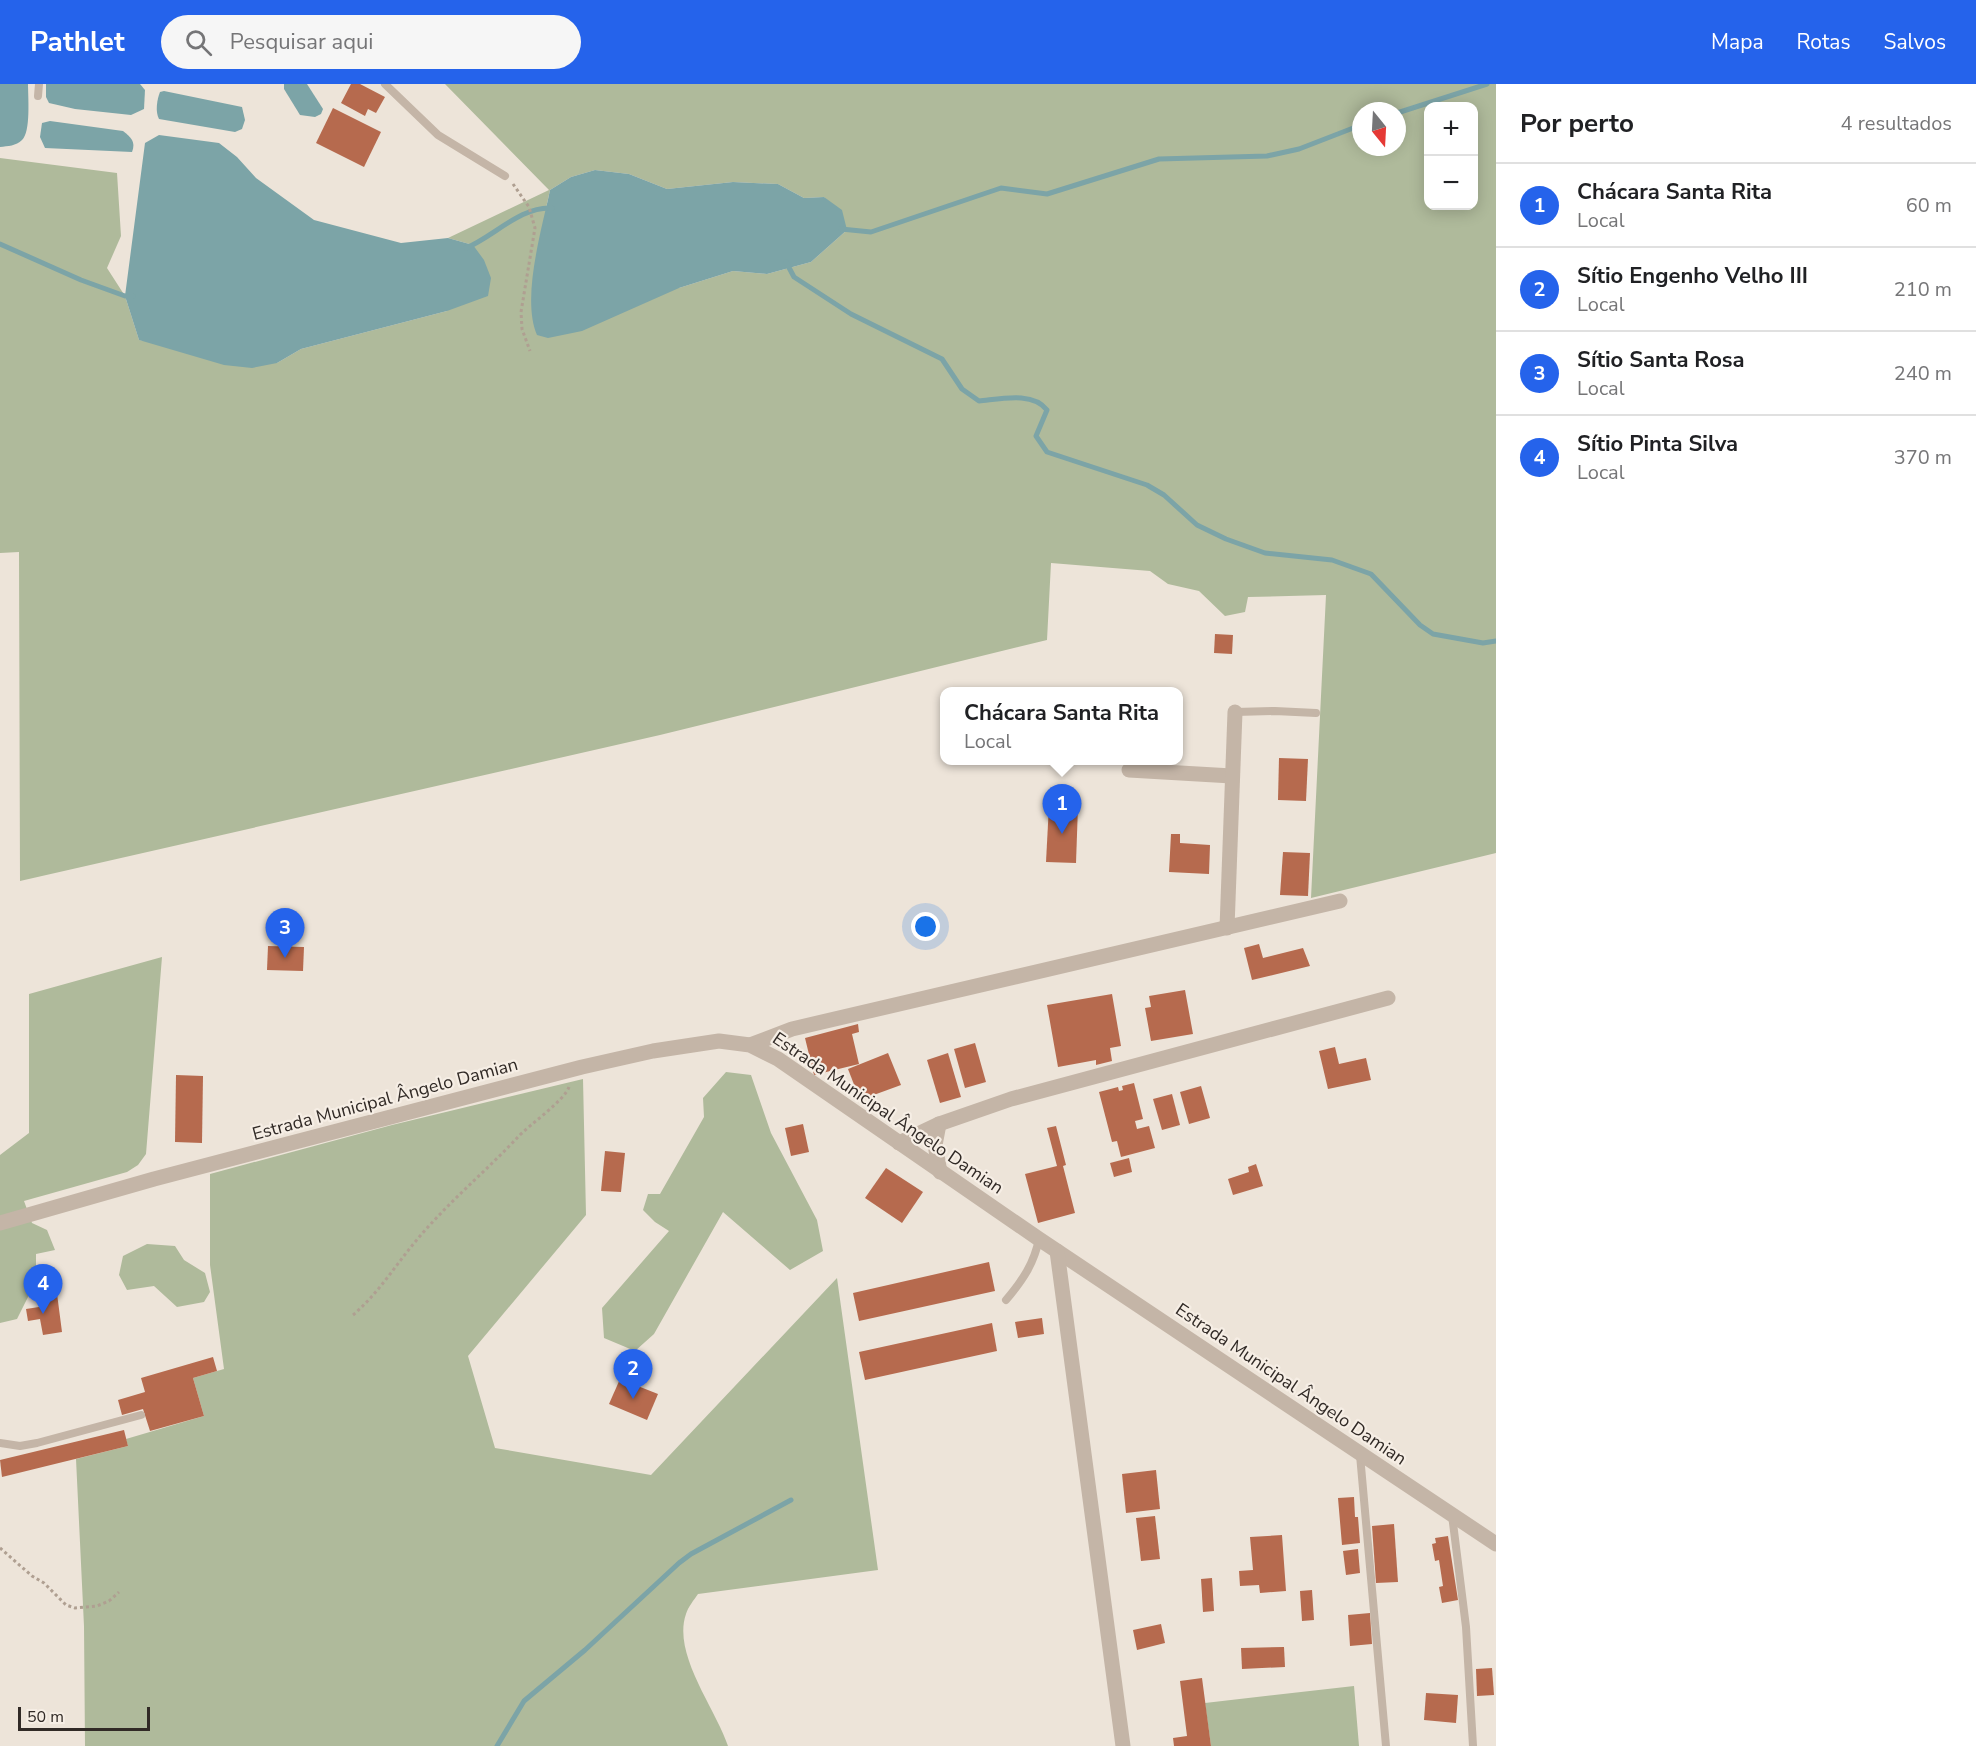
<!DOCTYPE html>
<html lang="pt">
<meta charset="utf-8">
<style>
:root{--surface:#fff;--page:#f6f6f6;--text:#202124;--muted:#757577;--line:#e0e0e0;--accent:#2563eb}
body{margin:0;font-family:"Nunito Sans",sans-serif;background:var(--page);color:var(--text)}
.controls{position:absolute;right:18px;top:18px;display:grid;overflow:hidden;border-radius:12px;box-shadow:0 3px 15px #0003}
.controls button{width:54px;height:54px;display:grid;place-items:center;padding:0;border:0;border-bottom:2px solid var(--line);background:var(--surface);color:var(--text);font:30px sans-serif}
.compass{position:absolute;left:1352px;top:18px;width:54px;height:54px;border-radius:50%;background:var(--surface);box-shadow:0 3px 15px #0003;rotate:162deg}
.scale{position:absolute;left:18px;bottom:15px;width:132px;box-sizing:border-box;padding-left:6px;border:3px solid #312a26;border-top:0;font-size:16px;line-height:21px;white-space:nowrap;color:#312a26;-webkit-text-stroke:4px #f6eee5;paint-order:stroke}
.you{position:absolute;left:926px;top:843px;width:21px;height:21px;margin:-15px;border:4px solid #fff;border-radius:50%;background:#1a73e8;box-shadow:0 0 0 9px #1a73e833}
.badge{display:grid;place-items:center;width:39px;height:39px;border-radius:50%;background:var(--accent);color:#fff;font-size:20px;font-weight:700}
.pin{position:absolute;translate:-50% -50px;filter:drop-shadow(0 2px 3px #0008)}
.pin::after{content:'';position:absolute;top:32px;width:21px;height:18px;background:inherit;clip-path:polygon(0 0,100% 0,50% 100%)}
.popup{position:absolute;left:940px;top:603px;width:243px;height:78px;box-sizing:border-box;display:grid;place-content:center;border-radius:12px;background:var(--surface);filter:drop-shadow(0 2px 4px #0005);font-size:20px;white-space:nowrap;color:var(--muted)}
.popup b{font-size:22px;color:var(--text)}
.popup::after{content:'';position:absolute;left:50%;top:100%;margin-left:-12px;border:12px solid transparent;border-top-color:var(--surface)}
.list{margin:0;padding:0;list-style:none}
h2{display:flex;justify-content:space-between;align-items:center;height:78px;margin:0;padding:0 24px;font-size:26px}
h2 small{font-size:20px;font-weight:400;color:var(--muted)}
.list li{display:grid;grid-template-columns:39px 1fr auto;gap:18px;align-items:center;box-sizing:border-box;height:84px;padding:0 24px;border-top:2px solid var(--line)}
.list b{display:block;font-size:22px;white-space:nowrap}
.list p{margin:0;font-size:20px;white-space:nowrap;color:var(--muted)}
.list em{font-size:20px;font-style:normal;color:var(--muted)}
.icon{flex:none;width:33px;height:33px;fill:none;stroke:currentColor;stroke-width:2;stroke-linecap:round;stroke-linejoin:round}
.map{position:relative;flex:none;width:1496px;height:1662px;overflow:hidden}
header{display:flex;align-items:center;gap:36px;box-sizing:border-box;height:84px;padding:0 30px;background:var(--accent);color:#fff}
header strong{font-size:28px}
nav{display:flex;gap:33px;margin-inline-start:auto;font-size:21px}
.search{width:420px;height:54px;background:var(--page);display:flex;align-items:center;gap:15px;box-sizing:border-box;padding:0 21px;border-radius:33px;color:var(--muted);font-size:22px}
main{display:flex}
aside{flex:1;background:var(--surface)}
.map>svg:first-child{display:block}
</style>
<header>
<strong>Pathlet</strong>
<div class="search"><svg class="icon" aria-label="search" viewBox="0 0 24 24"><circle cx="10" cy="10" r="6"/><path d="M15 15l6 6"/></svg>Pesquisar aqui</div>
<nav><a>Mapa</a><a>Rotas</a><a>Salvos</a></nav>
</header>
<main>
<div class="map">
<svg width="1496" height="1662" viewBox="0 0 1496 1662">
<rect width="100%" height="100%" fill="#ede4d9"/>
<g fill="#afba9b" fill-rule="evenodd">
<path d="M445,0H1496V769L1311,814L1326,511L1248,513L1245,528L1225,532L1199,507L1168,500L1150,487L1051,479L1047,556L660,651L20,797L19,468L0,469V74L117,89L121,152L107,184L125,212L139,256L277,279L301,265L447,227L473,161L448,154L549,106ZM1428,22H1474V122H1428ZM1361,27H1397V63H1361ZM595,86L629,90L667,105L733,98L778,100L804,114L824,113L847,146L811,178L767,190L733,187L679,204L546,124L550,106L571,93Z"/>
<polygon points="162,873 146,1070 138,1081 127,1088 24,1117 32,1139 47,1146 55,1166 36,1170 36,1197 17,1235 0,1239 0,1071 29,1049 29,910"/>
<polygon points="726,988 751,991 771,1049 817,1136 823,1167 790,1186 723,1128 654,1250 635,1267 604,1254 602,1224 669,1147 655,1138 643,1126 648,1110 660,1110 704,1033 703,1014"/>
<path d="M583,995L586,1131L468,1272L495,1364L651,1391L837,1194L878,1486L698,1510C694,1516 688,1523 686,1530C672,1570 716,1625 728,1662H85L84,1542L76,1375L128,1362L126,1355L204,1332L193,1294L224,1285L210,1181V1090L392,1041Z"/>
<polygon points="147,1160 175,1162 184,1176 205,1189 210,1208 204,1218 177,1223 154,1202 127,1206 119,1191 123,1172"/>
<polygon points="1354,1602 1359,1662 1211,1662 1205,1619"/>
</g>
<g fill="#7ca4a7">
<path d="M0,0H28C28,13 31,48 22,56C16,62 8,62 0,63Z"/>
<polygon points="46,0 140,0 145,6 144,25 131,31 75,25 49,19 46,13"/>
<polygon points="284,0 307,0 323,25 321,30 315,33 300,31 284,5"/>
<path d="M164,7L242,23L245,36L242,45L235,48L159,35C155,28 157,15 160,8Z"/>
<path d="M50,37L123,47C131,53 136,58 132,68L45,64L40,53L42,39Z"/>
<polygon points="159,51 219,59 237,73 256,94 314,136 401,159 448,154 473,161 484,176 491,194 488,212 447,227 301,265 277,279 252,284 224,281 139,256 125,212 145,59"/>
<path d="M595,86L629,90L667,105L733,98L778,100L804,114L824,113L842,126L847,146L811,178L767,190L733,187L679,204L582,247L548,254L537,251C521,214 542,145 550,106L571,93Z"/>
</g>
<g fill="none" stroke-linecap="round" stroke-linejoin="round">
<g stroke="#7ca4a7" stroke-width="5">
<polyline points="1397,29 1487,0"/>
<polyline points="841,145 871,148 1001,104 1047,110 1159,75 1267,72 1299,65 1361,41"/>
<polyline points="0,160 81,196 125,212 133,212"/>
<path d="M466,164C493,153 521,122 552,124"/>
<path d="M786,178L794,193L851,230L942,275L962,305L979,317C1000,315 1033,307 1047,326L1036,352L1047,368L1147,401L1164,411L1197,441L1226,455L1265,469L1332,476L1371,490L1420,541L1433,550L1483,559L1496,557"/>
<polyline points="497,1662 524,1617 585,1566 679,1479 691,1470 791,1416"/>
</g>
</g>
<g fill="#b66a4e">
<polygon points="351,0 360,0 385,13 376,29 368,25 365,32 341,19"/>
<polygon points="333,24 381,48 364,83 316,59"/>
<polygon points="1215,550 1233,551 1232,570 1214,569"/>
<polygon points="1279,674 1308,675 1306,717 1278,716"/>
<polygon points="1049,721 1078,722 1076,779 1046,778"/>
<polygon points="1171,750 1180,750 1180,759 1210,761 1209,790 1169,788"/>
<polygon points="1283,768 1310,769 1308,812 1280,811"/>
<polygon points="1259,860 1263,874 1303,864 1310,882 1252,896 1244,864"/>
<polygon points="268,862 304,863 303,887 267,886"/>
<polygon points="1185,906 1193,950 1151,957 1145,924 1151,923 1149,912"/>
<polygon points="1112,910 1121,962 1110,964 1112,977 1096,981 1096,976 1058,983 1047,921"/>
<polygon points="858,940 859,948 852,950 859,980 814,991 805,954"/>
<polygon points="975,959 986,998 965,1004 954,965"/>
<polygon points="1335,963 1339,980 1366,974 1371,996 1328,1005 1319,967"/>
<polygon points="888,969 901,1001 860,1016 848,985"/>
<polygon points="948,969 961,1013 940,1019 927,976"/>
<polygon points="176,991 203,992 202,1059 175,1058"/>
<polygon points="1134,999 1143,1035 1135,1037 1137,1045 1149,1042 1155,1064 1121,1073 1117,1057 1112,1058 1099,1008 1118,1003 1119,1007 1123,1006 1122,1002"/>
<polygon points="1201,1002 1210,1034 1189,1040 1180,1008"/>
<polygon points="1172,1010 1180,1041 1162,1046 1153,1015"/>
<polygon points="803,1040 809,1068 791,1072 785,1044"/>
<polygon points="1056,1042 1066,1081 1063,1082 1075,1129 1038,1139 1025,1090 1057,1082 1047,1044"/>
<polygon points="605,1067 625,1069 621,1108 601,1107"/>
<polygon points="1129,1074 1132,1088 1114,1093 1110,1079"/>
<polygon points="1256,1080 1263,1102 1233,1111 1228,1095 1249,1088 1248,1083"/>
<polygon points="886,1084 923,1108 902,1139 865,1114"/>
<polygon points="989,1178 995,1207 859,1237 853,1209"/>
<polygon points="56,1202 62,1248 43,1251 40,1235 28,1237 26,1225 39,1223 36,1205"/>
<polygon points="1042,1234 1044,1250 1018,1254 1015,1238"/>
<polygon points="992,1239 997,1267 865,1296 859,1268"/>
<polygon points="213,1273 217,1287 193,1294 204,1332 150,1347 143,1325 122,1331 118,1316 145,1308 141,1294"/>
<polygon points="620,1295 658,1310 647,1336 609,1320"/>
<polygon points="124,1346 128,1362 2,1393 0,1376"/>
<polygon points="1156,1386 1160,1425 1126,1429 1122,1390"/>
<polygon points="1354,1413 1355,1433 1358,1433 1360,1459 1342,1461 1338,1414"/>
<polygon points="1155,1432 1160,1475 1141,1477 1136,1434"/>
<polygon points="1394,1440 1398,1498 1376,1499 1372,1442"/>
<polygon points="1282,1451 1286,1507 1260,1509 1259,1501 1240,1502 1239,1487 1253,1486 1250,1453"/>
<polygon points="1448,1452 1458,1516 1442,1519 1439,1503 1443,1502 1439,1476 1435,1477 1432,1460 1436,1459 1435,1454"/>
<polygon points="1358,1465 1360,1489 1346,1491 1343,1467"/>
<polygon points="1212,1494 1214,1527 1203,1528 1201,1495"/>
<polygon points="1312,1506 1314,1536 1302,1537 1300,1507"/>
<polygon points="1370,1529 1372,1560 1350,1562 1348,1531"/>
<polygon points="1161,1540 1165,1559 1137,1566 1133,1546"/>
<polygon points="1284,1563 1285,1583 1242,1585 1241,1564"/>
<polygon points="1492,1584 1494,1611 1477,1612 1476,1585"/>
<polygon points="1202,1594 1211,1662 1174,1662 1173,1654 1187,1652 1180,1597"/>
<polygon points="1426,1609 1458,1611 1456,1639 1424,1636"/>
</g>
<g fill="none" stroke-linecap="round" stroke-linejoin="round">
<g stroke="#af9f91" stroke-width="3" stroke-dasharray="3 3" stroke-linecap="butt">
<polyline points="513,100 529,123 535,144 521,228 522,245 530,267"/>
<path d="M353,1231C380,1208 398,1177 421,1151C451,1116 486,1087 517,1054C530,1040 564,1017 569,1003"/>
<polyline points="0,1464 32,1492 44,1499 66,1521 75,1524 97,1522 109,1517 119,1508"/>
</g>
<g stroke="#c4b5a7" stroke-width="8">
<polyline points="385,0 438,51 505,92"/>
<polyline points="38,12 39,0"/>
<polyline points="1235,628 1275,627 1316,629"/>
<path d="M1006,1216C1022,1197 1034,1180 1039,1155"/>
<polyline points="0,1359 20,1362 37,1359 141,1331"/>
<polyline points="1360,1371 1386,1662"/>
<polyline points="1452,1431 1466,1543 1473,1662"/>
</g>
<g stroke="#c4b5a7" stroke-width="15">
<polyline points="1129,686 1232,692"/>
<polyline points="1227,844 1235,628"/>
<polyline points="750,961 792,945 1340,817"/>
<polyline points="939,1040 935,1061 940,1088"/>
<polyline points="899,1059 939,1040 1011,1015 1388,914"/>
<polyline points="0,1139 154,1095 582,983 653,967 719,957 750,961 778,975 1039,1155 1496,1460"/>
<polyline points="1057,1167 1123,1662"/>
</g>
</g>
<g text-anchor="middle" stroke-width="4.5" stroke-linejoin="round" paint-order="stroke">
<g font-size="18" fill="#312a26" stroke="#f6eee5">
<text transform="translate(385 1015) rotate(-15)" y="6">Estrada Municipal Ângelo Damian</text>
<text transform="translate(888 1029) rotate(34)" y="6">Estrada Municipal Ângelo Damian</text>
<text transform="translate(1291 1300) rotate(34)" y="6">Estrada Municipal Ângelo Damian</text>
</g>
</g>
</svg>
<div class="controls">
<button>+</button>
<button>−</button>
</div>
<svg class="compass" viewBox="-18 -18 36 36"><path d="M0-13l5 13h-10z" fill="#e53935"/><path d="M0 13l5-13h-10z" fill="#757577"/></svg>
<div class="scale">50 m</div>
<div class="you"></div>
<div class="pin badge" style="left:1062px;top:750px">1</div>
<div class="popup"><b>Chácara Santa Rita</b>Local</div>
<div class="pin badge" style="left:633px;top:1315px">2</div>
<div class="pin badge" style="left:285px;top:874px">3</div>
<div class="pin badge" style="left:43px;top:1230px">4</div>
</div>
<aside>
<h2>Por perto<small>4 resultados</small></h2>
<ul class="list">
<li><span class="badge">1</span><div><b>Chácara Santa Rita</b><p>Local</p></div><em>60 m</em></li>
<li><span class="badge">2</span><div><b>Sítio Engenho Velho III</b><p>Local</p></div><em>210 m</em></li>
<li><span class="badge">3</span><div><b>Sítio Santa Rosa</b><p>Local</p></div><em>240 m</em></li>
<li><span class="badge">4</span><div><b>Sítio Pinta Silva</b><p>Local</p></div><em>370 m</em></li>
</ul>
</aside>
</main>
